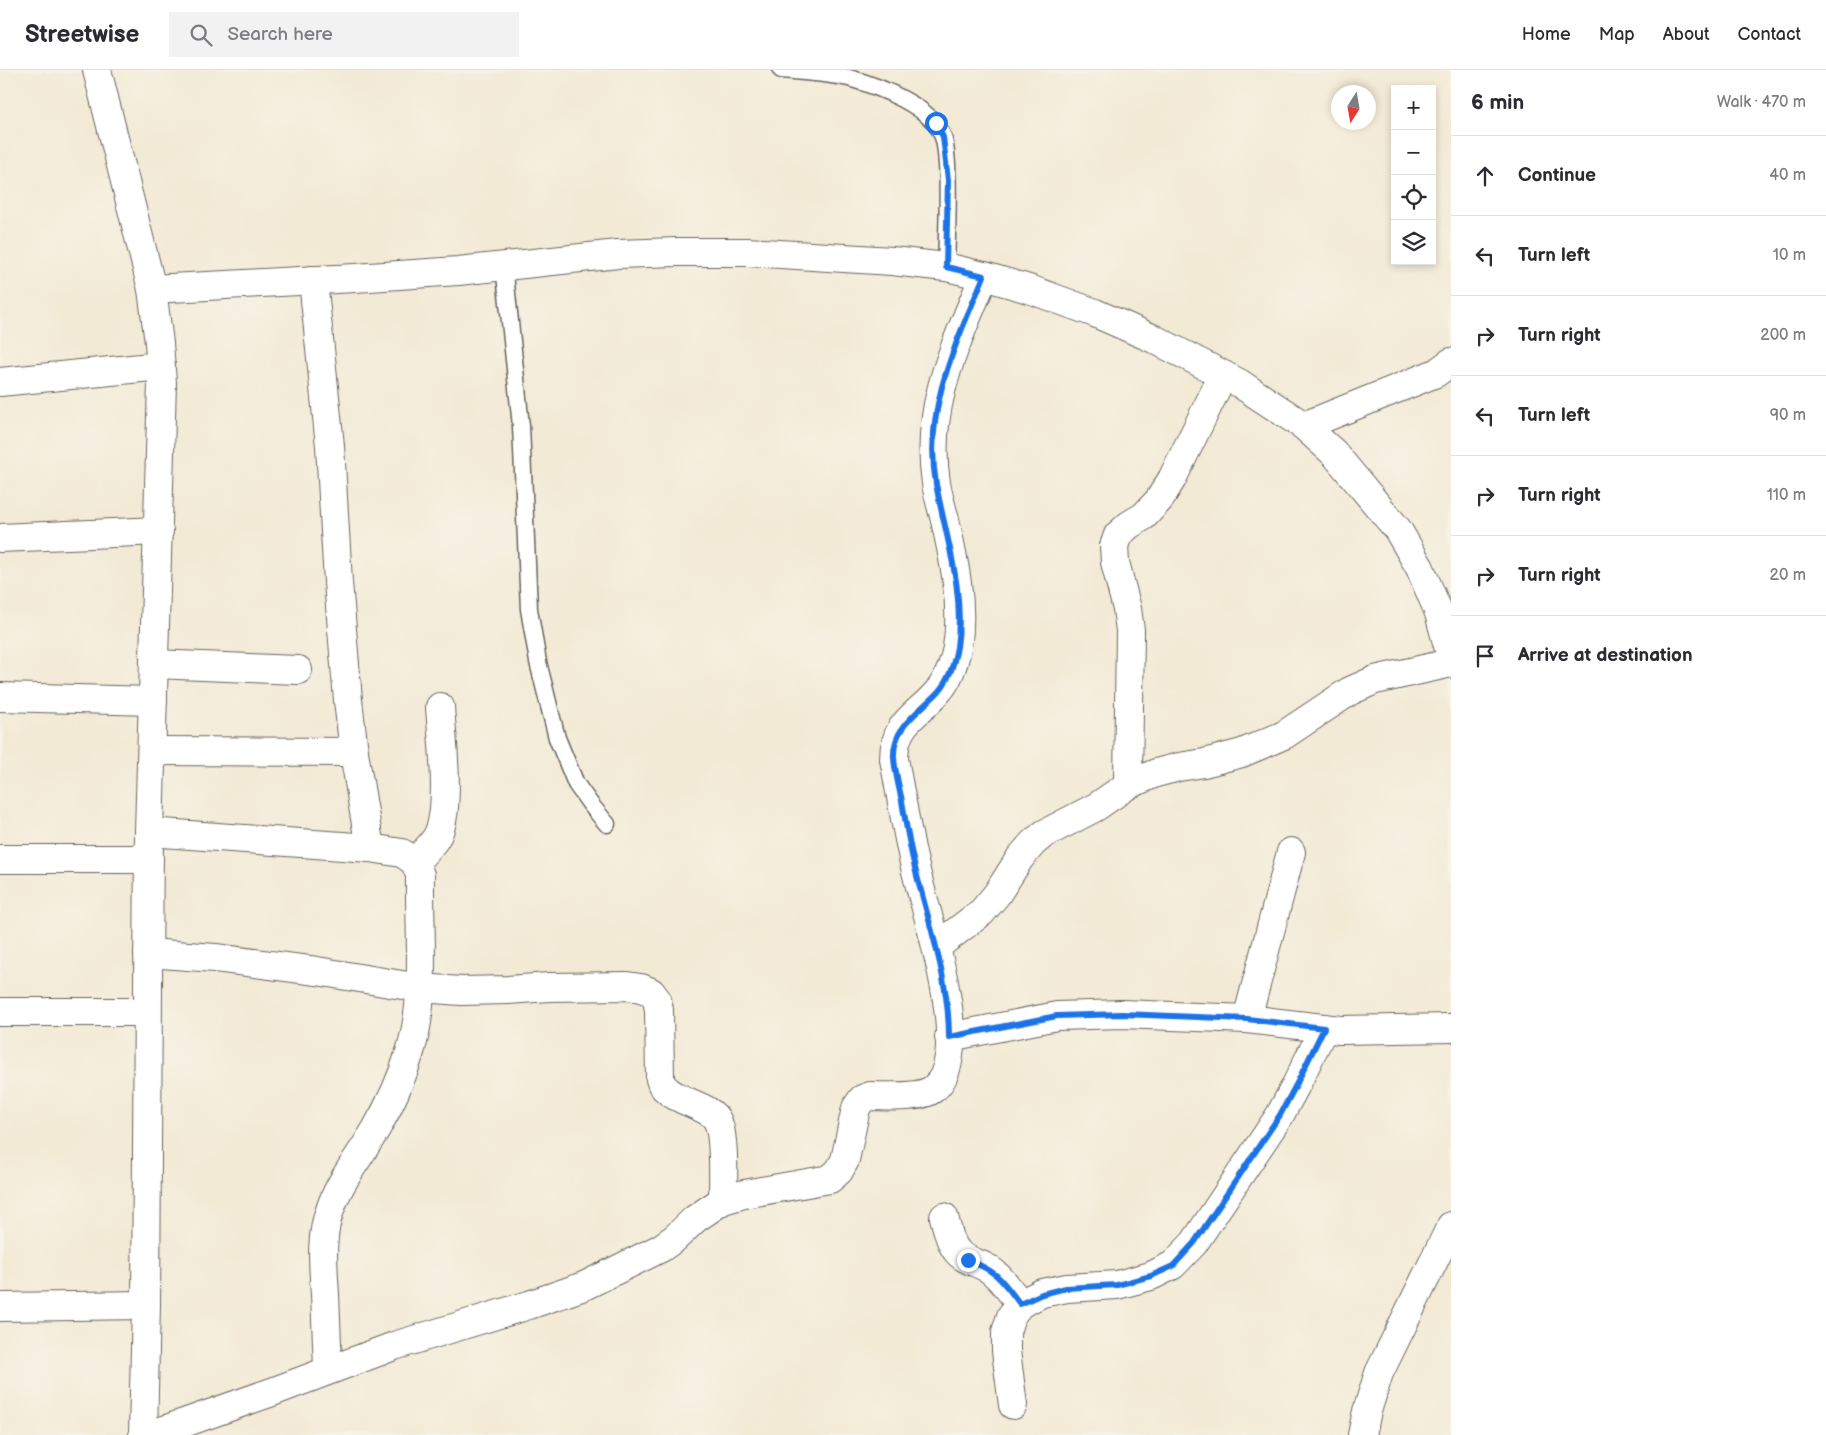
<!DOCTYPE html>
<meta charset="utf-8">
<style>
:root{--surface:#fff;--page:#f2f2f3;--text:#2b2b33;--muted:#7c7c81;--line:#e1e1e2}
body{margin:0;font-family:"Balsamiq Sans",sans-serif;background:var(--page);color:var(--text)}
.controls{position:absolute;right:15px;top:15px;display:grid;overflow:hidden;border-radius:0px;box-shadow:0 2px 8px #0003}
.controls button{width:45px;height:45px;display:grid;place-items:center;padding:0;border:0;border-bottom:1px solid var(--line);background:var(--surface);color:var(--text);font:25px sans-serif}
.compass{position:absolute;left:1331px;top:15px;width:45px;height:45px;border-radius:50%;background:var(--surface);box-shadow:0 2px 8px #0003;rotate:191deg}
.stop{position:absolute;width:15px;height:15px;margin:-11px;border:4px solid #1a73e8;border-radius:50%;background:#fff}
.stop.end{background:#1a73e8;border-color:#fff;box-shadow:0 1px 5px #0008}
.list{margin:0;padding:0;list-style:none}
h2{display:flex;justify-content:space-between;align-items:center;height:65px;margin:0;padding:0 20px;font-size:21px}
h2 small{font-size:16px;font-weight:400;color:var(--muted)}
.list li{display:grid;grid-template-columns:32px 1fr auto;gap:15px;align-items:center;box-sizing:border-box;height:80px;padding:0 20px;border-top:1px solid var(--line)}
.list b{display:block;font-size:19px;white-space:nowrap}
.list em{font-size:16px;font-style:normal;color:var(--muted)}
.icon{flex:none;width:28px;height:28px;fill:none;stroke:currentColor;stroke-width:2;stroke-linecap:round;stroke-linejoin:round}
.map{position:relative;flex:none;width:1451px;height:1365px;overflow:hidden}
header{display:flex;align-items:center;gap:30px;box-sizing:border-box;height:70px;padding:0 25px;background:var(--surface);border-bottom:1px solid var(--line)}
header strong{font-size:24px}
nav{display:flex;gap:28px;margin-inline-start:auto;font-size:18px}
.search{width:350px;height:45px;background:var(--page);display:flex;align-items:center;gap:12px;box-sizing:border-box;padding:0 18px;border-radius:0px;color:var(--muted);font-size:19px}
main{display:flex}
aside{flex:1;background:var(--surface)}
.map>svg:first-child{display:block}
</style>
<header>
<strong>Streetwise</strong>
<div class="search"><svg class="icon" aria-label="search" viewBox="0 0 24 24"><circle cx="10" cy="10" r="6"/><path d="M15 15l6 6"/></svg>Search here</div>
<nav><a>Home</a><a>Map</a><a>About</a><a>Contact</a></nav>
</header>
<main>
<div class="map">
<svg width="1451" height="1365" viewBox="0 0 1451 1365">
<rect width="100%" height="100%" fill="#f7f3e8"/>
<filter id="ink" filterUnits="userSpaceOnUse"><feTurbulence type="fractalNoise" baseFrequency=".02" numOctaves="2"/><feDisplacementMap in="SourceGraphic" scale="10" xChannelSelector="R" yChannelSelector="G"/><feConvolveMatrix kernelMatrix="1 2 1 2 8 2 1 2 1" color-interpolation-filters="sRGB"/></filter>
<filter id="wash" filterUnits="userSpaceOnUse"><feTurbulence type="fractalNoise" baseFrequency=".0096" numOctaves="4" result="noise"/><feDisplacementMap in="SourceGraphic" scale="20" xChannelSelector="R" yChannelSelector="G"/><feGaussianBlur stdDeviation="1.12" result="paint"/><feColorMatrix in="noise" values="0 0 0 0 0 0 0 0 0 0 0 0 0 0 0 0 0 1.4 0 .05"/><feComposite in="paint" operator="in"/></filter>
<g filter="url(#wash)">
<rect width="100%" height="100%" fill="#f3ead5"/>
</g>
<g filter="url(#ink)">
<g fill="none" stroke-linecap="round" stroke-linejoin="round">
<defs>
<g id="service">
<path d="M781,0C803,2 827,3 849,8C878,16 933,37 943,67C946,75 946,85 947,94C949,128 947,163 946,197"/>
<polyline points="504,195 521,356 529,539 538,592 557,668 576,714 591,735 607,754"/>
</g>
<g id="minor">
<polyline points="313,210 330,376 338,512 348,630 354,682 370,778"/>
<polyline points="152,219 355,208 458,201 618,184 677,182 747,182 892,191 946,197 984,206 1032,220 1095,243 1154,269 1239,313 1304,356 1334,383 1398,460 1420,498 1439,543 1451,587"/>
<polyline points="0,312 161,296"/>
<polyline points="1304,356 1436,303 1451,292"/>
<polyline points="0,468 159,461"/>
<polyline points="154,594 298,600"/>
<polyline points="0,627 153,631"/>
<polyline points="152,681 354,682"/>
<polyline points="1128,715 1130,560 1127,539 1115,492 1114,476 1118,465 1129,455 1144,446 1159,430 1172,409 1223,305"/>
<path d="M149,762L370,778L402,783L415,792L420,805C419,860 427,930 410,982C402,1008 390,1035 376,1059C361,1085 341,1109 331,1137C320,1165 323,1194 325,1224C326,1249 327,1274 328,1299"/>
<polyline points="0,789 149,789"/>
<path d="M415,792C422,784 430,777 436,768C452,743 442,668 440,637"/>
<polyline points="936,877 982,842 997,824 1020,788 1033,773 1044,764 1096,737 1128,715 1156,703 1179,697 1204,693 1242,683 1284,665 1350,621 1375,610 1451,593"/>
<path d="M148,883L215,888L317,901L420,918L461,921L508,920L549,917L627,916L641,918L651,922L657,930L659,940L660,1009C661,1013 663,1017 666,1019C678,1032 712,1036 718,1052C725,1068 723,1111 723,1130"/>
<polyline points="0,942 147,942"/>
<polyline points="1247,949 1291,782"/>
<polyline points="949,967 1057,946 1122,944 1247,949 1340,960 1451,958"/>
<path d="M944,1147C947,1157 949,1171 956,1180C964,1191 978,1192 989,1199C1002,1208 1011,1222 1020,1234"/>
<polyline points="0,1237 146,1235"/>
<polyline points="1013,1335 1006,1281 1006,1262 1011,1246 1020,1234 1042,1223 1067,1218 1117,1215 1151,1206 1173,1195 1194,1173 1280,1045 1296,1015 1324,958"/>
<path d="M150,1365L272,1322L394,1276L529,1235L584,1216L661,1178L675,1168L695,1149L723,1130L744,1124L830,1109L839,1101L845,1090L856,1038L862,1029L870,1026C887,1026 920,1029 933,1019C976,988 926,844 916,801C907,764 901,726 894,689C894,650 919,646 940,619C950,607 954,593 957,578C964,536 954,490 945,450C942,438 938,426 936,413C924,336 956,275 984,206"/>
<polyline points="1362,1365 1367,1341 1379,1303 1451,1156"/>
</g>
<polyline id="tertiary" points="97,0 152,219 159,273 162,313 149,762 146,1235 143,1365"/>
</defs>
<use href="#service" stroke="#67645d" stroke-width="19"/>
<use href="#minor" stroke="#67645d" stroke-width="30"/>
<use href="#tertiary" stroke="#67645d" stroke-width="30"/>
<use href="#service" stroke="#fff" stroke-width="16"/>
<use href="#minor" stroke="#fff" stroke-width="28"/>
<use href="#tertiary" stroke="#fff" stroke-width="28"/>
</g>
</g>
<g fill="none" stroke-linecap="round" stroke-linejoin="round" filter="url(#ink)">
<path stroke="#1a73e8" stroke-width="6" d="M936,53L943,67L948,110L946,197L984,206C956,274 923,339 936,414C946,468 965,521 957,577C954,593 950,608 939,621C920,642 892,656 894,688C895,702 899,717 902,731C906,755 910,779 916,802C930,857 949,910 949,967L1057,946L1122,944L1247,949L1324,958L1296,1015L1280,1045L1194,1173L1173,1196L1151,1206L1117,1215L1066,1218L1042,1224L1020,1234C1001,1209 998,1202 968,1190"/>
</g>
</svg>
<div class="controls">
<button>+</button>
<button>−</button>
<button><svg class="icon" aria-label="locate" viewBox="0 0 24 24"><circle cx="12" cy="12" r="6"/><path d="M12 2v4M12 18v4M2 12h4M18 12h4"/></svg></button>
<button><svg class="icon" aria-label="layers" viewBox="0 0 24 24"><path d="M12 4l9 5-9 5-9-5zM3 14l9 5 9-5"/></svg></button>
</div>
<svg class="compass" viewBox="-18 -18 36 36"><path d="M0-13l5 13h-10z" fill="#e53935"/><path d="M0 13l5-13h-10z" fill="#7c7c81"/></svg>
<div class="stop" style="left:936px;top:53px"></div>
<div class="stop end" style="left:968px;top:1190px"></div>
</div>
<aside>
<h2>6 min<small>Walk · 470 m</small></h2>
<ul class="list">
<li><svg class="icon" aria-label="ahead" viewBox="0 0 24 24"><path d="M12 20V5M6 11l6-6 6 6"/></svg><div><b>Continue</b></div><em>40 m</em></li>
<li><svg class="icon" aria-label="left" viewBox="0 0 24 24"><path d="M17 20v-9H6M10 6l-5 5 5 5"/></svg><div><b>Turn left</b></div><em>10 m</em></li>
<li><svg class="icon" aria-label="right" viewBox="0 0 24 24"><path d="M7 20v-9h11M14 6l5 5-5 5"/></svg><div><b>Turn right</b></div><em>200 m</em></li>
<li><svg class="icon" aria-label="left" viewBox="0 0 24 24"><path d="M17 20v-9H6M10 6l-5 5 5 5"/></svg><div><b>Turn left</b></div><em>90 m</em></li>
<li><svg class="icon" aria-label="right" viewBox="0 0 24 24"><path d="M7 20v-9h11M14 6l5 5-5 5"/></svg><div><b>Turn right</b></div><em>110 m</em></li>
<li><svg class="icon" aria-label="right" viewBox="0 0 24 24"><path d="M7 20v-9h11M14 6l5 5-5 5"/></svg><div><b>Turn right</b></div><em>20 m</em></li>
<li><svg class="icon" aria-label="arrive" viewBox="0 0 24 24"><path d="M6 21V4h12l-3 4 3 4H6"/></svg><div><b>Arrive at destination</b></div></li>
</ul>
</aside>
</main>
